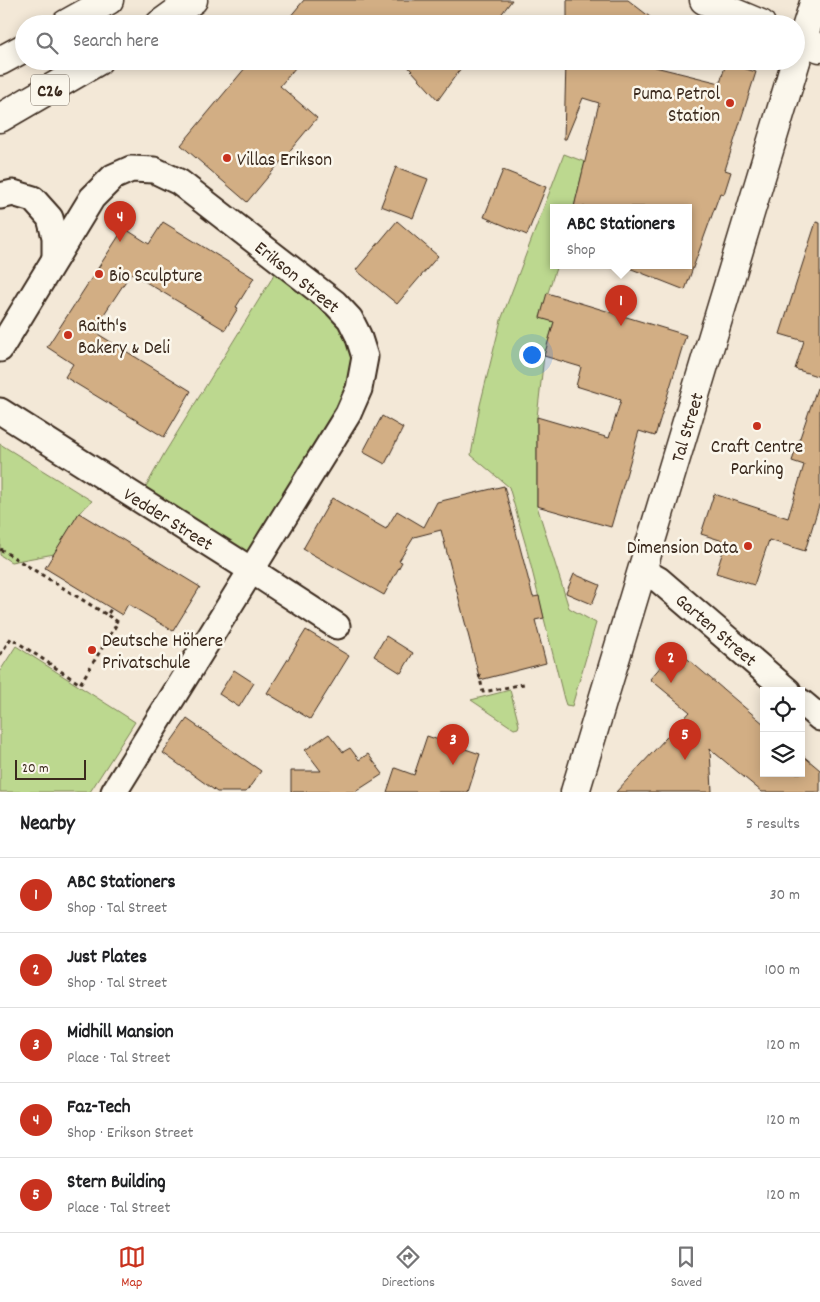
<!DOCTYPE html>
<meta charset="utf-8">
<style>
:root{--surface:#fff;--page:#f6f6f6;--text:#202124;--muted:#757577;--line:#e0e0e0;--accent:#c8321e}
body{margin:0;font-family:Dekko,sans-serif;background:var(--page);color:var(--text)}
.controls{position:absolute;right:15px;bottom:15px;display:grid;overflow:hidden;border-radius:0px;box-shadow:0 2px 12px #0003}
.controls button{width:45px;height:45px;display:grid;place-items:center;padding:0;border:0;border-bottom:1px solid var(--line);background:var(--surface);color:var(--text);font:25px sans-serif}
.scale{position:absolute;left:15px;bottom:12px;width:71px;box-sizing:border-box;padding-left:5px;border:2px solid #3b2a1e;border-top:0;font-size:14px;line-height:18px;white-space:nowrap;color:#3b2a1e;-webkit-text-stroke:4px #fbf7ec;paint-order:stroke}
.you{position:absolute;left:531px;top:354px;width:18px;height:18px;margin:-12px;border:4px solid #fff;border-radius:50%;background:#1a73e8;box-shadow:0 0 0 8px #1a73e833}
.badge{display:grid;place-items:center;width:32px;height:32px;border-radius:50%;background:var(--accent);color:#fff;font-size:16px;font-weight:700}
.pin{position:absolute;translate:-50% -41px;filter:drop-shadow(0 1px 2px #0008)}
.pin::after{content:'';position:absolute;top:26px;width:18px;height:15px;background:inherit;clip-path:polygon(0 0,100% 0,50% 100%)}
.popup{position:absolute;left:550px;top:204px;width:142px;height:65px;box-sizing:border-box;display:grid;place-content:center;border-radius:0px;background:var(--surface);filter:drop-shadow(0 1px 4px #0005);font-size:16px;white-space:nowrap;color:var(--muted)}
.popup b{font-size:19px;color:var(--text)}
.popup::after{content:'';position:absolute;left:50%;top:100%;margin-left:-10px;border:10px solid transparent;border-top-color:var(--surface)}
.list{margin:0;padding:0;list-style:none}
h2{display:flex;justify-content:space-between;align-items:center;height:65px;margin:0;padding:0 20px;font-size:21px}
h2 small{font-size:16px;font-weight:400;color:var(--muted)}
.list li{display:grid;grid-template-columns:32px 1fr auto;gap:15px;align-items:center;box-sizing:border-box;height:75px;padding:0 20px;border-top:1px solid var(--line)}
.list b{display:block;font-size:19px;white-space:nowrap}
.list p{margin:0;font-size:16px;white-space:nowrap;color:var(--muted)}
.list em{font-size:16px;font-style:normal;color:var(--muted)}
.icon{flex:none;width:28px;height:28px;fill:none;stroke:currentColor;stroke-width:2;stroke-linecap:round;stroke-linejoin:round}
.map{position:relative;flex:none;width:820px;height:792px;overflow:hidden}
.search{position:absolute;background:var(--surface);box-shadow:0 2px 12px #0003;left:15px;right:15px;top:15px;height:55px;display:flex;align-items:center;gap:12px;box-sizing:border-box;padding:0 18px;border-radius:28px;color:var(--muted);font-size:19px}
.sheet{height:440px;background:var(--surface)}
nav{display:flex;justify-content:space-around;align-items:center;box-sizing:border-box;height:70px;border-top:1px solid var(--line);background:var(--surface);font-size:14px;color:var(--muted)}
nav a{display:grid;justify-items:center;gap:2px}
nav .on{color:var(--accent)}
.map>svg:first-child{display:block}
</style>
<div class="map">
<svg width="820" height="792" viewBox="0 0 820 792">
<rect width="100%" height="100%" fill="#f3e8d7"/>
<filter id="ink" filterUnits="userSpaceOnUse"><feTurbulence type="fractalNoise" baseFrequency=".02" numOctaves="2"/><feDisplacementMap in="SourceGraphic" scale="10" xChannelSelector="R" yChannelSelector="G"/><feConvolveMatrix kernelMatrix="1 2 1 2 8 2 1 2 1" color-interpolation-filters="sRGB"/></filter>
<g filter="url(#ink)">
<g fill="#bcd88f" stroke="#7c8156">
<polygon points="564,154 585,162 574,207 554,207 554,265 557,265 540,317 554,322 544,356 537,417 537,506 569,608 596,623 572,706 566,705 564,699 526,546 509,487 471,455 480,405 501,320"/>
<polygon points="280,260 335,303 365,357 251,570 139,499 164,454 271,280"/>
<polygon points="0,444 92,501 79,513 54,554 11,562 0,555"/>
<polygon points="16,646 135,722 90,792 0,792 0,671"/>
<polygon points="510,690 519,725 518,728 514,729 471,700"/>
</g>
<g fill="#d2ae84" stroke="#3b2a1e">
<polygon points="304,0 512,0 494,24 284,24"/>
<polygon points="567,0 628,0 659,24 567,24"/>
<polygon points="251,61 301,61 280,86 317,118 247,202 181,145"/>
<polygon points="403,61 466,61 438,100"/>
<polygon points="566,61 644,61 643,64 720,83 726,63 756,72 725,170 731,172 724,194 720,193 685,290 624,266 688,265 688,207 574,207 599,103 583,98 566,139 564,139"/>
<polygon points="396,167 428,179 413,218 381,206"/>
<polygon points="503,170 546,187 527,235 484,217"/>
<polygon points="397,221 438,256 397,304 356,270"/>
<polygon points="163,222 254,278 236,307 238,308 225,330 131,273 93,331 191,391 164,437 65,377 73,364 47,347 124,228 149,244"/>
<polygon points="816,222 820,223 820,377 795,369 804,341 780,334"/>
<polygon points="547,293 686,335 655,436 639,431 611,527 537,506 537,417 609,438 621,400 576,386 581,367 544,356 554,322 540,318"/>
<polygon points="817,388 820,389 820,502 805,551 769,540 754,585 716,573 726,542 701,534 714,494 788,518 804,465 792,461"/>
<polygon points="382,416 403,428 385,464 363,452"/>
<polygon points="504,486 533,597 539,596 544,618 535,620 546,663 480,680 441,530 414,537 399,561 402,562 384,595 303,549 332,498 386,529 397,511 424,527 437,502"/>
<polygon points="79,513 200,587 173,631 128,604 122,615 45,568"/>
<polygon points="574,574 600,585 592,604 566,593"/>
<polygon points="306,630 349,656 310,719 267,693"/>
<polygon points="386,636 413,653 401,673 374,656"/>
<polygon points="676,649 764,724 764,773 801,773 801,754 820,770 820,792 762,792 710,749 712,792 616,792 690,712 650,679"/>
<polygon points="234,670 254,683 239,707 219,694"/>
<polygon points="187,719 261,771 246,792 217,792 163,753"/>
<polygon points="329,734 343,752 350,748 359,760 368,754 383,774 355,792 291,792 291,771 321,771 305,750"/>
<polygon points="427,736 480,754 468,792 387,792 395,768 414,775"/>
</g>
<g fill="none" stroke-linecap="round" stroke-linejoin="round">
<defs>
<g id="minor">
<polyline points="0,196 13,193 33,199 50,218 55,237 55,258"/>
<polyline points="0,349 92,198 113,177 131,169 154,170 179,182 335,303 350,319 358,335 365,357 359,389 348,414 114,792"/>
<polyline points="0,411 251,570 337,626"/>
<polyline points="643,571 659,580 788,691"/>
<polyline points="801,702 820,718"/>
</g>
<g id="tertiary">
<polyline points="796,60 815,0"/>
<polyline points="575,792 796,61"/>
</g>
<g id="primary">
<polyline points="66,24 109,0"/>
<polyline points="160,24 193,0"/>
<polyline points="0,61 24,48"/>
<polyline points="0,118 98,61"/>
</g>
<g id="trunk">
<polyline points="704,0 761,24"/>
<polyline points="796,38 820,48"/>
</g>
</defs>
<use href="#minor" stroke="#3b2a1e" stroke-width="29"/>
<use href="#tertiary" stroke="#3b2a1e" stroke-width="31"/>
<use href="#primary" stroke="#3b2a1e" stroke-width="31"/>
<use href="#trunk" stroke="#3b2a1e" stroke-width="31"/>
<g stroke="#3b2a1e" stroke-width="3" stroke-dasharray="4 4" stroke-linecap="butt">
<polyline points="0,549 107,615 111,609"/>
<polyline points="0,655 11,638 80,684 118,622 107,615"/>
<polyline points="479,674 483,692 524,684"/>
</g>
<use href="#minor" stroke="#fbf7ec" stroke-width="25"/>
<use href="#tertiary" stroke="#fbf7ec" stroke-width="28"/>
<use href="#primary" stroke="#fbf7ec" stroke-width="28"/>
<use href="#trunk" stroke="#fbf7ec" stroke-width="28"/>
</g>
</g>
<g fill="#c8321e" stroke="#fbf7ec" stroke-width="2">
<circle cx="730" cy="103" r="5"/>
<circle cx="227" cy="158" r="5"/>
<circle cx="99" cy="274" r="5"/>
<circle cx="68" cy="335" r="5"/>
<circle cx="757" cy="426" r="5"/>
<circle cx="748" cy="546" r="5"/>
<circle cx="92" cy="650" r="5"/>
</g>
<g text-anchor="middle" stroke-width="5" stroke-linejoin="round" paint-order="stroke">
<rect fill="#fbf7ec" stroke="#75685c" stroke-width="1" x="31" y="74.5" width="38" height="31" rx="4"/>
<g font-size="18" font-weight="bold" fill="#3b2a1e">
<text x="50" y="96">C26</text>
</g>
<g font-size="19" fill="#3b2a1e" stroke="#fbf7ec" text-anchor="start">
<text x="720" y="99" text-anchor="end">Puma Petrol<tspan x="720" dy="22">Station</tspan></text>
<text x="237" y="165">Villas Erikson</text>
<text x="109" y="281">Bio Sculpture</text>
<text x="78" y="331">Raith's<tspan x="78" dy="22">Bakery &amp; Deli</tspan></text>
<text x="757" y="452" text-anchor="middle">Craft Centre<tspan x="757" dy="22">Parking</tspan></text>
<text x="738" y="553" text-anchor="end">Dimension Data</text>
<text x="102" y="646">Deutsche Höhere<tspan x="102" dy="22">Privatschule</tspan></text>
</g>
<g font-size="19" fill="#3b2a1e" stroke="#fbf7ec">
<text transform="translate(298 276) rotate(39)" y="7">Erikson Street</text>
<text transform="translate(686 427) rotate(-73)" y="7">Tal Street</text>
<text transform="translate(169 518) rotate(32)" y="7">Vedder Street</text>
<text transform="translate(717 629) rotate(41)" y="7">Garten Street</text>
</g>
</g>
</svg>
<div class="controls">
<button><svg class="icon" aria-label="locate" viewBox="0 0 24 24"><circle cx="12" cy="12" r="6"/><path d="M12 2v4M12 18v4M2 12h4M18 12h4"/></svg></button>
<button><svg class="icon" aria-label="layers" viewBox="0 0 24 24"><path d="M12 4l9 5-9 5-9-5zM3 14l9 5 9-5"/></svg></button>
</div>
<div class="scale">20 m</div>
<div class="you"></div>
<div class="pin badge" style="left:621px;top:326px">1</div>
<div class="popup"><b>ABC Stationers</b>Shop</div>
<div class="pin badge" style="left:671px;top:683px">2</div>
<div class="pin badge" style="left:453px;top:765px">3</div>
<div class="pin badge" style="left:120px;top:242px">4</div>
<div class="pin badge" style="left:685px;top:760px">5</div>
<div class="search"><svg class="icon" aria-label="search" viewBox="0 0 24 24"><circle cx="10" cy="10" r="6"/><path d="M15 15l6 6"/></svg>Search here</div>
</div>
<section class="sheet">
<h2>Nearby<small>5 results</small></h2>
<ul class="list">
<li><span class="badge">1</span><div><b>ABC Stationers</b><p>Shop · Tal Street</p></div><em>30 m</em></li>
<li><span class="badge">2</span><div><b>Just Plates</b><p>Shop · Tal Street</p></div><em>100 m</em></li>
<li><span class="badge">3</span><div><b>Midhill Mansion</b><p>Place · Tal Street</p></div><em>120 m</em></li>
<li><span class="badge">4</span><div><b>Faz-Tech</b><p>Shop · Erikson Street</p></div><em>120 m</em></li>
<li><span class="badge">5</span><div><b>Stern Building</b><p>Place · Tal Street</p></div><em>120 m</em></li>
</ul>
</section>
<nav>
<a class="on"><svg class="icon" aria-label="map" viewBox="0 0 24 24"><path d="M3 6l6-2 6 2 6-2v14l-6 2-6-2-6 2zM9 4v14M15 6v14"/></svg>Map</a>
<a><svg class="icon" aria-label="directions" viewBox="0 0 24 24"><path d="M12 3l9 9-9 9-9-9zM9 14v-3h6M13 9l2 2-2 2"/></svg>Directions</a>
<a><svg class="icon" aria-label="saved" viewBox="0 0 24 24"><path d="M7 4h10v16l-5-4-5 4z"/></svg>Saved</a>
</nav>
